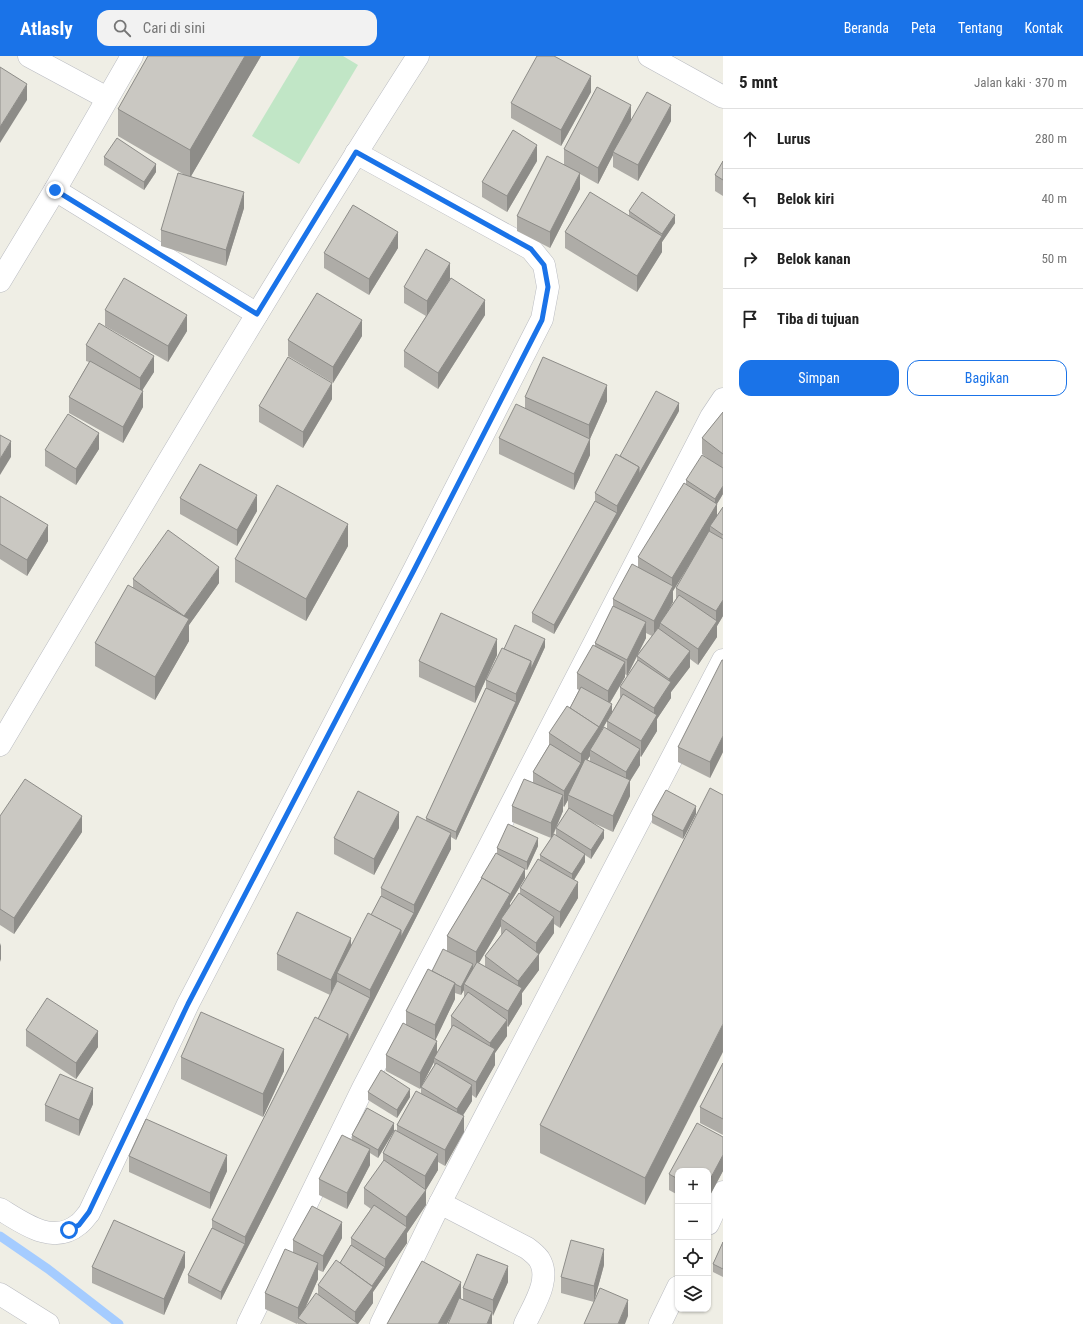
<!DOCTYPE html>
<html lang="id">
<meta charset="utf-8">
<style>
:root{--surface:#fff;--page:#f2f2f2;--text:#222;--muted:#767676;--line:#e0e0e0;--accent:#1a73e8}
body{margin:0;font-family:"Roboto Condensed",sans-serif;background:var(--page);color:var(--text)}
.controls{position:absolute;right:12px;bottom:12px;display:grid;overflow:hidden;border-radius:8px;box-shadow:0 1px 3px #0004}
.controls button{width:36px;height:36px;display:grid;place-items:center;padding:0;border:0;border-bottom:1px solid var(--line);background:var(--surface);color:var(--text);font:20px sans-serif}
.stop{position:absolute;width:12px;height:12px;margin:-9px;border:3px solid #1a73e8;border-radius:50%;background:#fff}
.stop.end{background:#1a73e8;border-color:#fff;box-shadow:0 1px 4px #0008}
.list{margin:0;padding:0;list-style:none}
h2{display:flex;justify-content:space-between;align-items:center;height:52px;margin:0;padding:0 16px;font-size:17px}
h2 small{font-size:13px;font-weight:400;color:var(--muted)}
.list li{display:grid;grid-template-columns:26px 1fr auto;gap:12px;align-items:center;box-sizing:border-box;height:60px;padding:0 16px;border-top:1px solid var(--line)}
.list b{display:block;font-size:15px;white-space:nowrap}
.list em{font-size:13px;font-style:normal;color:var(--muted)}
.actions{display:flex;gap:8px;padding:12px 16px}
.actions a{flex:1;padding:9px 0;border:1px solid var(--accent);border-radius:12px;text-align:center;font-size:14px;color:var(--accent)}
.actions .main{background:var(--accent);color:#fff}
.icon{flex:none;width:22px;height:22px;fill:none;stroke:currentColor;stroke-width:2;stroke-linecap:round;stroke-linejoin:round}
.map{position:relative;flex:none;width:723px;height:1268px;overflow:hidden}
header{display:flex;align-items:center;gap:24px;box-sizing:border-box;height:56px;padding:0 20px;background:var(--accent);color:#fff}
header strong{font-size:19px}
nav{display:flex;gap:22px;margin-inline-start:auto;font-size:14px}
.search{width:280px;height:36px;background:var(--page);display:flex;align-items:center;gap:10px;box-sizing:border-box;padding:0 14px;border-radius:12px;color:var(--muted);font-size:15px}
main{display:flex}
aside{flex:1;background:var(--surface)}
.map>svg:first-child{display:block}
</style>
<header>
<strong>Atlasly</strong>
<div class="search"><svg class="icon" aria-label="search" viewBox="0 0 24 24"><circle cx="10" cy="10" r="6"/><path d="M15 15l6 6"/></svg>Cari di sini</div>
<nav><a>Beranda</a><a>Peta</a><a>Tentang</a><a>Kontak</a></nav>
</header>
<main>
<div class="map">
<svg width="723" height="1268" viewBox="0 0 723 1268">
<rect width="100%" height="100%" fill="#efeee5"/>
<polygon fill="#c1e6c6" points="300,0 343,0 358,9 299,108 252,80"/>
<g fill="none" stroke-linecap="round" stroke-linejoin="round">
<polyline stroke="#a5ccff" stroke-width="9" points="0,1180 48,1213 119,1268"/>
<defs>
<g id="street">
<polyline points="29,0 107,42"/>
<polyline points="649,0 723,41"/>
<polyline points="55,134 257,258"/>
<polyline points="0,225 55,134 132,0"/>
<path d="M0,689C137,458 273,226 418,0"/>
<path d="M440,1147L527,1192C531,1195 536,1199 539,1203C552,1223 533,1250 525,1268"/>
<path d="M0,1153C23,1167 53,1190 79,1168C83,1165 86,1160 89,1157L188,948L414,514L542,263L548,231L544,209L531,193L356,97"/>
<polyline points="708,1168 723,1136"/>
<polyline points="0,1238 48,1268"/>
<polyline points="248,1268 363,1032 488,793 711,361 723,343"/>
<polyline points="381,1268 440,1147 723,604"/>
<polyline points="660,1268 678,1231"/>
</g>
</defs>
<use href="#street" stroke="#b9bbc1" stroke-width="23"/>
<use href="#street" stroke="#fff" stroke-width="22"/>
</g>
<g fill="#aeaca7" fill-rule="evenodd">
<polygon points="148,0 261,0 191,120 244,152 226,210 161,190 161,174 183,118 118,80 118,53"/>
<polygon points="591,36 561,90 511,62 511,47"/>
<polygon points="631,63 671,65 638,125 613,111 613,99 598,128 580,118 580,133 550,192 517,175 517,160 564,109 564,93"/>
<polygon points="104,101 156,116 144,134 104,109"/>
<polygon points="537,105 507,156 482,141 482,126"/>
<polygon points="723,105 723,140 715,135 715,119"/>
<polygon points="629,155 675,167 662,186 662,196 637,236 565,192 565,176 629,160"/>
<polygon points="398,192 369,239 324,212 324,197"/>
<polygon points="450,223 485,259 438,333 404,311 404,295 426,260 404,247 404,231"/>
<polygon points="105,254 187,275 168,306 105,270"/>
<polygon points="362,280 333,327 288,300 288,284"/>
<polygon points="86,289 154,316 142,334 143,351 123,387 69,357 69,341 89,306 86,305"/>
<polygon points="525,341 607,345 590,383 590,399 574,434 499,398 499,382 525,352"/>
<polygon points="332,343 303,392 259,366 259,350"/>
<polygon points="679,355 554,578 532,566 532,557 595,445 595,437 620,400"/>
<path d="M723,356V438L717,448V460L723,451V560L717,570V581L698,609L690,603V611L671,636V642L657,663V675L641,701L640,700V709L630,725V740L613,776L589,765L604,782L591,803L585,799V806L574,824L578,842L560,872L554,868V877L539,898V914L522,937V948L508,971L507,970V980L495,997V1009L476,1042L472,1039V1045L463,1059L464,1076L445,1110L438,1106V1114L426,1133V1149L407,1177V1187L373,1236V1247L358,1268H298V1267L297,1268L265,1253V1237L293,1196V1184L342,1182L323,1216L318,1214V1223L305,1253L318,1239V1229L340,1207L351,1189V1182L371,1153L364,1148V1132L383,1106V1097L397,1076V1069L421,1037V1031L434,1010V1006L420,1033L386,1015V999L406,969V955L432,915L447,895V880L497,797V792L538,790L527,814L524,813L525,822L510,847V850L520,838V832L540,804V799L551,782L512,766V750L533,727V716L549,689V677L570,652L579,634L577,633V617L595,590V587L613,551V543L638,511V501L686,428V424L707,402L702,398V382ZM690,508L676,532V543L668,554L673,546V535ZM646,577L652,580L637,599L646,582ZM637,600V605L620,631V642L612,656L610,647L625,621V618L627,620ZM607,665V673L599,680V679ZM590,700V705L587,704ZM568,744V754L556,772V779L553,780L563,755V750L564,751ZM501,870V879L485,900V910L479,907ZM464,934V943L451,960V972L437,997L435,984L455,943V937L461,939Z"/>
<polygon points="99,393 76,429 45,410 45,394"/>
<polygon points="0,440 48,485 27,520 0,503"/>
<polygon points="180,442 257,455 237,490 180,458"/>
<polygon points="348,490 306,565 235,526 235,503"/>
<polygon points="133,523 219,527 189,569 189,585 155,644 95,610 95,587 133,531"/>
<polygon points="545,591 456,784 451,781 451,793 221,1244 188,1227 188,1219 212,1172 212,1164 330,939 277,914 277,898 351,890 371,859 381,840 381,832 426,765 426,762 486,632 486,624 504,593"/>
<polygon points="497,599 475,647 419,621 419,605"/>
<polygon points="723,604 723,696 710,722 678,706 678,691"/>
<polygon points="723,739 645,1149 540,1097 540,1069"/>
<polygon points="696,758 683,783 652,767 652,759"/>
<polygon points="0,760 82,776 14,878 0,869"/>
<polygon points="399,772 374,819 334,798 334,782"/>
<polygon points="26,974 98,991 76,1023 26,990"/>
<polygon points="181,1001 284,1015 263,1061 181,1023"/>
<polygon points="723,1007 723,1079 700,1067 700,1051"/>
<polygon points="368,1036 410,1041 397,1062 368,1044"/>
<polygon points="93,1048 79,1080 45,1065 45,1049"/>
<polygon points="394,1075 378,1102 370,1097 370,1109 347,1153 319,1139 319,1123 352,1084 352,1079"/>
<polygon points="723,1081 723,1115 708,1143 708,1115 678,1115 678,1139 669,1134 669,1118"/>
<polygon points="129,1100 227,1115 210,1153 129,1116"/>
<polygon points="723,1186 723,1221 713,1216 713,1208"/>
<polygon points="604,1209 594,1245 628,1260 594,1246 561,1237 561,1221"/>
<polygon points="92,1211 185,1211 164,1259 92,1227"/>
<polygon points="508,1226 492,1260 492,1268 451,1260 461,1242 461,1243 463,1243 463,1232"/>
</g>
<g fill="#8d8c88">
<polygon points="245,0 261,0 190,122 190,94"/>
<polygon points="591,20 591,36 561,90 561,74"/>
<polygon points="27,28 27,44 0,87 0,71"/>
<polygon points="631,49 631,65 613,96 613,99 598,128 598,112"/>
<polygon points="671,49 671,65 638,125 638,109"/>
<polygon points="537,89 537,105 507,156 507,140"/>
<polygon points="156,108 156,116 144,134 144,126"/>
<polygon points="580,117 580,133 550,192 550,176"/>
<polygon points="244,136 244,152 226,210 226,194"/>
<polygon points="675,159 675,167 662,186 662,196 637,236 637,220 662,180 662,178"/>
<polygon points="398,176 398,192 369,239 369,223"/>
<polygon points="450,207 450,223 427,261 427,245"/>
<polygon points="485,244 485,259 438,333 438,317"/>
<polygon points="187,259 187,275 168,306 168,290"/>
<polygon points="362,264 362,280 333,327 333,311"/>
<polygon points="154,300 154,316 140,338 140,322"/>
<polygon points="332,327 332,343 303,392 303,376"/>
<polygon points="607,329 607,345 589,385 589,369"/>
<polygon points="143,335 143,351 123,387 123,371"/>
<polygon points="679,347 679,355 554,578 554,569 617,457 617,450 639,411"/>
<polygon points="99,377 99,393 76,429 76,413"/>
<polygon points="590,383 590,399 574,434 574,418"/>
<polygon points="11,385 11,401 0,419 0,403"/>
<polygon points="723,430 723,438 715,451 715,443"/>
<polygon points="257,439 257,455 237,490 237,474"/>
<polygon points="717,448 717,463 710,470 710,475 673,535 673,546 661,568 660,567 660,570 654,581 654,565 672,532 672,522"/>
<polygon points="348,468 348,490 306,565 306,543"/>
<polygon points="48,469 48,485 27,520 27,504"/>
<polygon points="219,511 219,527 189,569 189,585 155,644 155,621 184,560"/>
<polygon points="723,544 723,560 717,570 717,581 698,609 698,593 716,566 716,555"/>
<polygon points="646,566 646,582 627,620 627,604"/>
<polygon points="497,583 497,599 475,647 475,631"/>
<polygon points="545,583 545,591 456,784 456,776 516,646 516,638 531,605"/>
<polygon points="690,595 690,611 671,636 671,642 657,663 657,675 641,701 641,685 654,664 654,652 669,629 669,623"/>
<polygon points="625,606 625,621 608,650 608,635"/>
<polygon points="612,648 612,656 599,679 599,671"/>
<polygon points="599,671 599,687 590,694 590,700 581,714 581,698"/>
<polygon points="723,680 723,696 710,722 710,706"/>
<polygon points="640,693 640,709 630,725 630,740 613,776 613,760 626,732 626,716"/>
<polygon points="581,707 581,723 568,739 568,744 564,751 564,735"/>
<polygon points="563,739 563,755 551,783 551,767"/>
<polygon points="696,750 696,758 683,783 683,775"/>
<polygon points="399,756 399,772 374,819 374,803"/>
<polygon points="82,760 82,776 14,878 14,862"/>
<polygon points="604,774 604,782 591,803 591,794"/>
<polygon points="451,777 451,793 221,1244 221,1236 245,1188 245,1181 348,978 370,942 370,934 401,874 414,857 414,849"/>
<polygon points="538,782 538,790 527,814 527,806"/>
<polygon points="585,798 585,806 572,827 572,818"/>
<polygon points="525,813 525,822 510,847 510,854 501,863 501,870 476,912 476,896"/>
<polygon points="578,826 578,842 560,872 560,856"/>
<polygon points="554,861 554,877 536,903 536,887"/>
<polygon points="351,882 351,898 337,917 337,927 331,939 331,924"/>
<polygon points="1,887 1,903 0,906 0,890"/>
<polygon points="539,898 539,914 522,937 522,948 508,971 508,955 518,938 518,925"/>
<polygon points="473,908 473,916 464,928 464,934 461,939 461,931"/>
<polygon points="455,927 455,943 435,985 435,969"/>
<polygon points="507,964 507,980 495,997 495,1009 476,1042 476,1026 490,1001 490,987"/>
<polygon points="723,968 723,996 645,1149 645,1122"/>
<polygon points="98,975 98,991 76,1023 76,1007"/>
<polygon points="437,985 437,1001 434,1002 434,1006 420,1033 420,1017"/>
<polygon points="284,993 284,1015 263,1061 263,1038"/>
<polygon points="472,1029 472,1045 457,1069 457,1053"/>
<polygon points="93,1032 93,1048 79,1080 79,1064"/>
<polygon points="410,1033 410,1041 397,1062 397,1054"/>
<polygon points="464,1060 464,1076 445,1110 445,1094"/>
<polygon points="394,1067 394,1075 378,1102 378,1094"/>
<polygon points="370,1093 370,1109 347,1153 347,1137"/>
<polygon points="438,1098 438,1114 426,1134 426,1149 407,1177 407,1187 373,1236 373,1247 358,1268 355,1268 355,1256 385,1211 385,1203 406,1171 406,1161 425,1135 425,1120"/>
<polygon points="227,1099 227,1115 210,1153 210,1137"/>
<polygon points="723,1099 723,1115 708,1143 708,1127"/>
<polygon points="342,1166 342,1182 323,1216 323,1200"/>
<polygon points="604,1193 604,1209 594,1246 594,1230"/>
<polygon points="185,1196 185,1211 164,1259 164,1243"/>
<polygon points="318,1207 318,1223 300,1263 298,1262 298,1268 298,1252"/>
<polygon points="508,1210 508,1226 493,1260 493,1244"/>
<polygon points="461,1226 461,1242 447,1268 438,1268"/>
<polygon points="628,1244 628,1260 625,1268 618,1268"/>
<polygon points="492,1256 492,1268 487,1268"/>
</g>
<g fill="#cac8c2" stroke="#8d8c88">
<polygon points="148,0 245,0 190,94 118,53"/>
<polygon points="537,0 554,0 591,20 561,74 511,47"/>
<polygon points="0,11 27,28 0,71"/>
<polygon points="597,31 631,49 598,112 564,93"/>
<polygon points="647,36 671,49 638,109 613,96"/>
<polygon points="513,74 537,89 507,140 482,126"/>
<polygon points="117,82 156,108 144,126 104,101"/>
<polygon points="547,100 580,117 550,176 517,160"/>
<polygon points="723,105 723,124 715,119"/>
<polygon points="178,117 244,136 226,194 161,174"/>
<polygon points="590,136 662,180 637,220 565,176"/>
<polygon points="642,136 675,159 662,178 629,155"/>
<polygon points="353,149 398,176 369,223 324,197"/>
<polygon points="426,193 450,207 427,245 404,231"/>
<polygon points="124,222 187,259 168,290 105,254"/>
<polygon points="451,222 485,244 438,317 404,295"/>
<polygon points="317,237 362,264 333,311 288,284"/>
<polygon points="99,267 154,300 140,322 86,289"/>
<polygon points="288,301 332,327 303,376 259,350"/>
<polygon points="543,301 607,329 589,369 525,341"/>
<polygon points="90,305 143,335 123,371 69,341"/>
<polygon points="656,335 679,347 639,418 639,411 620,400"/>
<polygon points="516,348 590,383 574,418 499,382"/>
<polygon points="723,356 723,398 702,382"/>
<polygon points="68,358 99,377 76,413 45,394"/>
<polygon points="0,379 11,385 0,403"/>
<polygon points="616,398 639,411 617,450 595,437"/>
<polygon points="702,399 723,412 723,430 715,443 686,424"/>
<polygon points="200,408 257,439 237,474 180,442"/>
<polygon points="684,427 717,448 672,522 638,501"/>
<polygon points="277,429 348,468 306,543 235,503"/>
<polygon points="0,440 48,469 27,504 0,488"/>
<polygon points="595,445 617,457 554,569 532,557"/>
<polygon points="723,451 723,479 710,470"/>
<polygon points="168,474 219,511 184,560 133,523"/>
<polygon points="709,475 723,483 723,544 716,555 676,532"/>
<polygon points="632,508 673,530 654,565 613,543"/>
<polygon points="128,529 189,563 155,621 95,587"/>
<polygon points="679,539 717,565 698,593 660,567"/>
<polygon points="613,550 646,566 627,604 595,587"/>
<polygon points="441,557 497,583 475,631 419,605"/>
<polygon points="515,569 545,583 531,613 531,605 504,593"/>
<polygon points="658,572 690,595 669,623 637,600"/>
<polygon points="593,589 625,606 608,635 577,617"/>
<polygon points="502,592 531,605 516,638 486,624"/>
<polygon points="638,604 671,626 654,652 620,631"/>
<polygon points="722,604 723,604 723,680 710,706 678,691"/>
<polygon points="581,631 612,648 599,671 570,652"/>
<polygon points="486,632 516,646 456,776 426,762"/>
<polygon points="623,638 657,659 641,685 607,665"/>
<polygon points="567,650 599,671 581,698 549,677"/>
<polygon points="604,671 640,693 626,716 590,694"/>
<polygon points="550,688 581,707 564,735 533,716"/>
<polygon points="585,703 630,724 613,760 568,739"/>
<polygon points="25,723 82,760 14,862 0,853 0,760"/>
<polygon points="524,723 563,739 551,767 512,750"/>
<polygon points="710,732 723,739 723,968 645,1122 540,1069"/>
<polygon points="666,734 696,750 683,775 652,759"/>
<polygon points="358,735 399,756 374,803 334,782"/>
<polygon points="569,752 604,774 591,794 556,772"/>
<polygon points="417,760 451,777 414,849 381,832"/>
<polygon points="508,768 538,782 527,806 497,792"/>
<polygon points="554,778 585,798 572,818 540,799"/>
<polygon points="496,797 525,813 510,839 510,838 482,822 481,822"/>
<polygon points="538,803 578,826 560,856 520,832"/>
<polygon points="482,822 510,838 476,896 447,880"/>
<polygon points="519,837 554,861 536,887 501,863"/>
<polygon points="381,840 414,857 401,881 401,874 371,859"/>
<polygon points="297,856 351,882 331,924 277,898"/>
<polygon points="368,857 401,874 370,934 337,917"/>
<polygon points="506,873 539,898 518,925 485,900"/>
<polygon points="443,893 473,908 461,931 455,928 455,927 432,915"/>
<polygon points="477,906 522,932 508,955 464,928"/>
<polygon points="428,913 455,927 435,969 406,955"/>
<polygon points="337,925 370,942 348,986 348,978 318,963"/>
<polygon points="468,936 507,964 490,987 451,960"/>
<polygon points="47,942 98,975 76,1007 26,974"/>
<polygon points="201,956 284,993 263,1038 181,1001"/>
<polygon points="315,961 348,978 245,1181 212,1164"/>
<polygon points="403,967 437,985 420,1017 386,999"/>
<polygon points="453,969 495,993 476,1026 434,1002"/>
<polygon points="436,1007 472,1029 457,1053 421,1031"/>
<polygon points="723,1007 723,1063 700,1051"/>
<polygon points="381,1014 410,1033 397,1054 368,1036"/>
<polygon points="60,1018 93,1032 79,1064 45,1049"/>
<polygon points="416,1035 464,1060 445,1094 397,1069"/>
<polygon points="367,1052 394,1067 378,1094 352,1079"/>
<polygon points="146,1063 227,1099 210,1137 129,1100"/>
<polygon points="697,1067 723,1081 723,1099 708,1127 708,1115 678,1115 678,1123 669,1118"/>
<polygon points="395,1074 438,1098 425,1120 383,1097"/>
<polygon points="342,1079 370,1093 347,1137 319,1123"/>
<polygon points="384,1104 426,1134 406,1161 364,1132"/>
<polygon points="374,1149 407,1171 385,1203 351,1182"/>
<polygon points="312,1150 342,1166 323,1200 293,1184"/>
<polygon points="114,1164 185,1196 164,1243 92,1211"/>
<polygon points="212,1172 245,1188 221,1236 188,1219"/>
<polygon points="571,1184 604,1193 594,1230 561,1221"/>
<polygon points="723,1186 723,1213 713,1208"/>
<polygon points="351,1189 385,1211 372,1230 340,1207"/>
<polygon points="285,1193 318,1207 298,1252 265,1237"/>
<polygon points="477,1198 508,1210 493,1244 463,1232"/>
<polygon points="336,1204 373,1231 355,1256 318,1229"/>
<polygon points="422,1205 461,1226 438,1268 387,1268"/>
<polygon points="600,1232 628,1244 618,1268 584,1268"/>
<polygon points="316,1237 357,1267 357,1268 307,1268 298,1262"/>
<polygon points="459,1242 492,1256 487,1268 448,1268"/>
</g>
<g fill="none" stroke-linecap="round" stroke-linejoin="round">
<polyline stroke="#1a73e8" stroke-width="5" points="55,134 257,258 356,96 531,193 544,209 548,231 542,264 414,514 188,948 89,1156 79,1169 69,1174"/>
</g>
</svg>
<div class="controls">
<button>+</button>
<button>−</button>
<button><svg class="icon" aria-label="locate" viewBox="0 0 24 24"><circle cx="12" cy="12" r="6"/><path d="M12 2v4M12 18v4M2 12h4M18 12h4"/></svg></button>
<button><svg class="icon" aria-label="layers" viewBox="0 0 24 24"><path d="M12 4l9 5-9 5-9-5zM3 14l9 5 9-5"/></svg></button>
</div>
<div class="stop" style="left:69px;top:1174px"></div>
<div class="stop end" style="left:55px;top:134px"></div>
</div>
<aside>
<h2>5 mnt<small>Jalan kaki · 370 m</small></h2>
<ul class="list">
<li><svg class="icon" aria-label="ahead" viewBox="0 0 24 24"><path d="M12 20V5M6 11l6-6 6 6"/></svg><div><b>Lurus</b></div><em>280 m</em></li>
<li><svg class="icon" aria-label="left" viewBox="0 0 24 24"><path d="M17 20v-9H6M10 6l-5 5 5 5"/></svg><div><b>Belok kiri</b></div><em>40 m</em></li>
<li><svg class="icon" aria-label="right" viewBox="0 0 24 24"><path d="M7 20v-9h11M14 6l5 5-5 5"/></svg><div><b>Belok kanan</b></div><em>50 m</em></li>
<li><svg class="icon" aria-label="arrive" viewBox="0 0 24 24"><path d="M6 21V4h12l-3 4 3 4H6"/></svg><div><b>Tiba di tujuan</b></div></li>
</ul>
<div class="actions"><a class="main">Simpan</a><a>Bagikan</a></div>
</aside>
</main>
